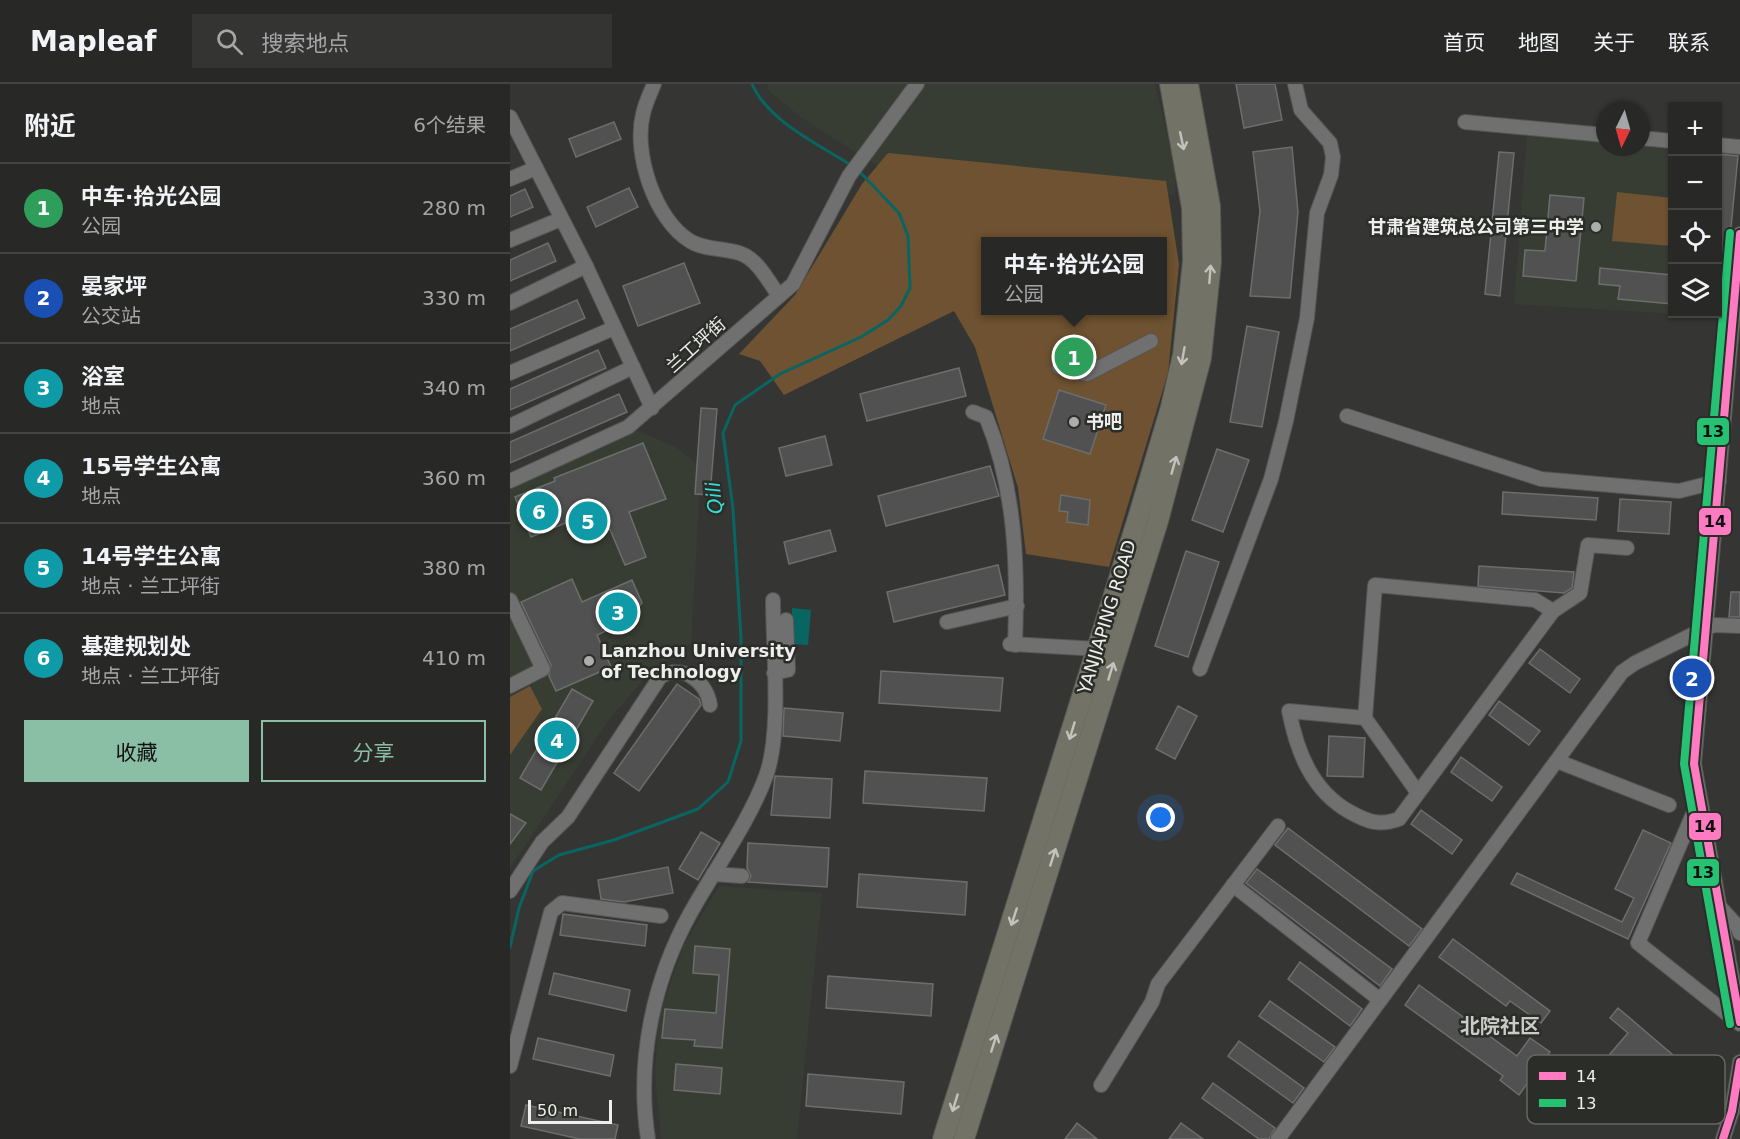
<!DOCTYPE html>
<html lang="zh">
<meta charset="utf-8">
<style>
:root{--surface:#282827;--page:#343433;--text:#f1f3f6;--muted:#a5a6a7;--line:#444;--accent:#8abfa5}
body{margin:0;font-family:"DejaVu Sans","Noto Sans SC",sans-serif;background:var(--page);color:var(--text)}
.controls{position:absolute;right:18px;top:18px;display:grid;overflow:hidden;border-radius:0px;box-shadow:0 2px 4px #0004}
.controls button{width:54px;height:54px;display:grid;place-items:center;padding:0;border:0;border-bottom:2px solid var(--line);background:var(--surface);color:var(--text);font:30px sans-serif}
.compass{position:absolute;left:1086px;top:18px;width:54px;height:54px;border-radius:50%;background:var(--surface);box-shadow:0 2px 4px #0004;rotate:185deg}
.scale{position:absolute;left:18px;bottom:15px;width:84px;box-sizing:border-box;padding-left:6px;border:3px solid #eeefec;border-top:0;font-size:16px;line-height:21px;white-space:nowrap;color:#eeefec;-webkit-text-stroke:4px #2b2d29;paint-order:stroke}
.you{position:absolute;left:651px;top:734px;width:21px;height:21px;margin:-15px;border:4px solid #fff;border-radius:50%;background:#1a73e8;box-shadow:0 0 0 9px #1a73e833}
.badge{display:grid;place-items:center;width:39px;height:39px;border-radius:50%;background:var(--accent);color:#fff;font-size:20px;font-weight:700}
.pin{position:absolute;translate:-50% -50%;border:3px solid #fff;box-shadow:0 2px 6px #0006}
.popup{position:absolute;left:471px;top:153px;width:186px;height:78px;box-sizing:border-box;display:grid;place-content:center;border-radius:0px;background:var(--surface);filter:drop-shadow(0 2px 4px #0005);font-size:20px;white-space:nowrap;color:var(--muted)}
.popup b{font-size:22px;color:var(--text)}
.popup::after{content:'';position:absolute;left:50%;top:100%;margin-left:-12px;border:12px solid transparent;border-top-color:var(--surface)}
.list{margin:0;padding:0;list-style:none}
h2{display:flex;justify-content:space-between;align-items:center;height:78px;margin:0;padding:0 24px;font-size:26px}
h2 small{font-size:20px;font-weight:400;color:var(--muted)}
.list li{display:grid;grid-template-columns:39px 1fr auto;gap:18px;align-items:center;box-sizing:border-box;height:90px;padding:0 24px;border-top:2px solid var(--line)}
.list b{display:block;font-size:22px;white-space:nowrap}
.list p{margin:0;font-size:20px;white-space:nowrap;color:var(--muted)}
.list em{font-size:20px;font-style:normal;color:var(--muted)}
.actions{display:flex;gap:12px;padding:18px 24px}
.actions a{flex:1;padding:14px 0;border:2px solid var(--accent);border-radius:0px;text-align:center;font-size:21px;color:var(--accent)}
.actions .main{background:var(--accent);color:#111}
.icon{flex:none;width:33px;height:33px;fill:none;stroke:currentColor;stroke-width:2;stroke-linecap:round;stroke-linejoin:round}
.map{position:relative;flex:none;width:1230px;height:1055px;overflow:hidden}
header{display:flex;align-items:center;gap:36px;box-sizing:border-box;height:84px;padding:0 30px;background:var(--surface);border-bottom:2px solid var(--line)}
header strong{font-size:28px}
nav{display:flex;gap:33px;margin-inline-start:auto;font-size:21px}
.search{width:420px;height:54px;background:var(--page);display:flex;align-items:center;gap:15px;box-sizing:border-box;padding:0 21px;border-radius:0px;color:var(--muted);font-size:22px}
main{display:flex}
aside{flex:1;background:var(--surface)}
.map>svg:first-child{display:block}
</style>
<header>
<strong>Mapleaf</strong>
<div class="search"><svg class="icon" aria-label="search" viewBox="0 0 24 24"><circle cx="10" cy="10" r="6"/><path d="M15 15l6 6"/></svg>搜索地点</div>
<nav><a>首页</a><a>地图</a><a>关于</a><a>联系</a></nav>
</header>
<main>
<aside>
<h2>附近<small>6个结果</small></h2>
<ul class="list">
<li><span class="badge" style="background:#2e9e5b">1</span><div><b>中车·拾光公园</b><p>公园</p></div><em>280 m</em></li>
<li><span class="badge" style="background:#1a4fb4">2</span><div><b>晏家坪</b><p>公交站</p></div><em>330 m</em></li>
<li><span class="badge" style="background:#0f9aa8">3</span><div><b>浴室</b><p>地点</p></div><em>340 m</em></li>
<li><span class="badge" style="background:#0f9aa8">4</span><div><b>15号学生公寓</b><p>地点</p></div><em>360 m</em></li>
<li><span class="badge" style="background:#0f9aa8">5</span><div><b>14号学生公寓</b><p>地点 · 兰工坪街</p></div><em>380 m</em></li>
<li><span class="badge" style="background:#0f9aa8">6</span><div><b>基建规划处</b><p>地点 · 兰工坪街</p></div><em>410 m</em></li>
</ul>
<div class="actions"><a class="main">收藏</a><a>分享</a></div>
</aside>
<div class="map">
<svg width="1230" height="1055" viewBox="0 0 1230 1055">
<rect width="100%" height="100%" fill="#353634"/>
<g fill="#383d34">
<polygon points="258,0 645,0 666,89 665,111 405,78 392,97 293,35 257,5"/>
<polygon points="1017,51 1095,56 1095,63 1131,63 1131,59 1162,61 1162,230 1208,230 1208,65 1228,66 1216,233 1004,220"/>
<polygon points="118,343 164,362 191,383 181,559 135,594 99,635 0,784 0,398"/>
<polygon points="209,802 312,809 287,1055 151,1055 145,987 149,932 174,861"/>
</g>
<g fill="#6e5231" fill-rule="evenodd">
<path d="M378,69L656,97L669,180L658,289L599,483L516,470L508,404L465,263L444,227L274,311L250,277L229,270L285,211L352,100ZM476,158H652V226H476Z"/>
<polygon points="1107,108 1162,114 1162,162 1102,157"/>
<polygon points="20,602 32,625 0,671 0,613"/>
</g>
<polygon fill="#086562" points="282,524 301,526 298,561 282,560"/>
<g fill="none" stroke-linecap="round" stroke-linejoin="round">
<g stroke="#086562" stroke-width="3">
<path d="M242,0C258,37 308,60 341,81"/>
<polyline points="0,863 9,824 23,787 49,771 104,756 188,725 218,698 231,657 231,554 223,425 213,349 225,321 270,290 351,253 378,236 391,222 400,204 398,152 389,129 349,87"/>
</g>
</g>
<g fill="#505150" stroke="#6c6e6c" stroke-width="1.5">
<polygon points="726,0 765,0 772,36 734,44"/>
<polygon points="104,38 111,55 66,73 59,55"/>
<polygon points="782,63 788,128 780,214 740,212 750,127 743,68"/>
<polygon points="989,68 1004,69 990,212 975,210"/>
<polygon points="1208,70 1228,72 1214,214 1208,213 1210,121 1208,121"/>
<polygon points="119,104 128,123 86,143 77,123"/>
<polygon points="15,105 23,123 0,133 0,112"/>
<polygon points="1040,111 1074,114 1066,197 1013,192 1015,166 1035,167"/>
<polygon points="38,159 46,177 0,197 0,176"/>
<polygon points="174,179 190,219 128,242 113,202"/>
<polygon points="1090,184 1162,191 1162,220 1108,215 1110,202 1089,200"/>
<polygon points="67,216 75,234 0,267 0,245"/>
<polygon points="737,242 769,248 752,343 720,338"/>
<polygon points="88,266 96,284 0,326 0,305"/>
<polygon points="449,284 456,312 357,337 350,310"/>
<polygon points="549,306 596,321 580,370 533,355"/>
<polygon points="109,310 117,328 0,379 0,358"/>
<polygon points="191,324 207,325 200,411 185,410"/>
<polygon points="315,352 322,381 276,392 269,364"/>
<polygon points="133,359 156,415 119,428 136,473 115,481 96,436 67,447 63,436 21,453 5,413 45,397 44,394"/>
<polygon points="707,365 739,376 713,448 682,436"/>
<polygon points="480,382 489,412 376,442 368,412"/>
<polygon points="993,408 1088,414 1086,436 992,430"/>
<polygon points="551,411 580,416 578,441 557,438 558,428 549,427"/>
<polygon points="1110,415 1161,418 1159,450 1108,447"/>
<polygon points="320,446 326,467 279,480 274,458"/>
<polygon points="676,467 709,478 678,573 645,562"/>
<polygon points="488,481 495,511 384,538 377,508"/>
<polygon points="969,482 1064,488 1062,504 1054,509 968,502"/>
<polygon points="62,495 72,518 122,496 132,519 117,537 87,551 101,583 46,607 39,592 41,581 11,518"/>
<polygon points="1221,508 1230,508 1230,533 1219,533"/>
<polygon points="1030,565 1070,595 1060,609 1019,579"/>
<polygon points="371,587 493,594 490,627 369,619"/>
<polygon points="167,600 189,615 191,621 129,707 104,689"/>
<polygon points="62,605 83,617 31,706 10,694"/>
<polygon points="989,617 1030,647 1019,661 979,631"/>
<polygon points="668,622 687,632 665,675 646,665"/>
<polygon points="274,624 333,629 330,657 273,652"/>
<polygon points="819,652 855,654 853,693 817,692"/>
<polygon points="951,673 992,703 982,717 941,688"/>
<polygon points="355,687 477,694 474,727 353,719"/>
<polygon points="265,692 322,695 320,734 261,731"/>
<polygon points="911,726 952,756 942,770 901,740"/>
<polygon points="0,730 16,739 0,760"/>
<polygon points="778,744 912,845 899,862 765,761"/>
<polygon points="1133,746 1161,759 1118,855 1001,800 1007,789 1112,838 1124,814 1105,805"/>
<polygon points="191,748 210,759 188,796 169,785"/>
<polygon points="238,759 319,764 317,803 238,798 241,792 237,784"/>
<polygon points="158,783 163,809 114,818 91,815 88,796"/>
<polygon points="747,785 882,885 870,902 736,799"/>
<polygon points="349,790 457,798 455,831 347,823"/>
<polygon points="53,830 137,841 135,862 50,851"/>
<polygon points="943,855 1040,927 1031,939 1000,917 996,922 929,873"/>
<polygon points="185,862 220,865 212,964 184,962 185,956 152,954 155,925 206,929 209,891 183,889"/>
<polygon points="790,878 852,925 840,942 778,895"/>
<polygon points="44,889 120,906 116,927 39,910"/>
<polygon points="318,892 423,900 421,932 316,924"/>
<polygon points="909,901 1007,972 1020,954 1040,968 1009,1011 990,996 993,992 895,921"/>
<polygon points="760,917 825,963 814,978 749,932"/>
<polygon points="1108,924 1190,994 1178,1009 1191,1020 1177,1036 1100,970 1118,949 1100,934"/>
<polygon points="28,954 104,971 100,992 23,975"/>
<polygon points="729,957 794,1004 783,1019 718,972"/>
<polygon points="166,980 212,984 210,1010 164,1006"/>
<polygon points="298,990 394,998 391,1030 296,1022"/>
<polygon points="703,999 765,1044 759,1055 749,1055 692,1014"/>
<polygon points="16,1021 108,1041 105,1055 70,1055 11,1042"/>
<polygon points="567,1039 587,1055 555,1055"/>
<polygon points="671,1039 693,1055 659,1055"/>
</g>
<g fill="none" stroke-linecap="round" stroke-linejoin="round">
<defs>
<g id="minor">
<path d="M144,0C140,10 135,20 133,30C123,69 145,136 180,157C194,166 214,164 229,169C247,174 259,198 269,212"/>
<polyline points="0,33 76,182 142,324"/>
<polyline points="955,38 1095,51"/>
<polyline points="1131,54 1162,57"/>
<polyline points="1208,61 1230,63"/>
<polyline points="0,95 26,84"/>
<polyline points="1230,150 1184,680 1230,938"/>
<polyline points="0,156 51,135"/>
<polyline points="0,219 76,182"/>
<polyline points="549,283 577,290 641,257"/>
<polyline points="0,289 104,244"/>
<path d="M463,328L476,333C506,405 508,484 505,561"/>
<polyline points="837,332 1031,395 1169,407 1209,397"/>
<polyline points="0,342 123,283"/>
<polyline points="0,397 118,343 283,200 339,92 407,0"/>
<polyline points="0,516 33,585 0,602"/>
<polyline points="437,538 507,522"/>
<polyline points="500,560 588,565"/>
<polyline points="690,585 761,395 776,337 797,234 807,129 821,91 823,73 820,59 791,26 785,0"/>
<polyline points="264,589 278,586 276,536"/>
<path d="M855,634L779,627C787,668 802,707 840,728C858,738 869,742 889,735L1043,527L1070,509L1078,461L1117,464"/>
<polyline points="1047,677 1159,721"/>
<polyline points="908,709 855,634 865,501 1025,516 1043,527"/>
<polyline points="1189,716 1128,859 1230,940"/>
<polyline points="203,790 232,792"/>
<polyline points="723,801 870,916"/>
<path d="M0,807L32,758L58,733L150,593C173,579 197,598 200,621"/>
<polyline points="1210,823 1228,843 1230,849"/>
<polyline points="0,982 41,828 52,819 151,832"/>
<polyline points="591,1001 642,918 648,900 768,742"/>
<path d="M138,1055C126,977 143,896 181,828C205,785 239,738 256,692C272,648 263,565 263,516"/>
<polyline points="768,1055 1112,588 1125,579 1196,544 1205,541 1230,542"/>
<polyline points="1213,1055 1222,1027 1230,978"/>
</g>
<g id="highway">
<polyline points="433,1055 629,431 661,323 673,271 683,177 682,124 660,0"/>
<polyline points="454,1055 648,437 691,274 701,178 700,122 678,0"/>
</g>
</defs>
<use href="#minor" stroke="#545552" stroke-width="16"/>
<use href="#highway" stroke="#545552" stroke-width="22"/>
<use href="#minor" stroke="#6f706f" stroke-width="14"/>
<use href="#highway" stroke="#737266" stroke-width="20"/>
<defs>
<g id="bus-1">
<polyline points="1230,150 1184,680 1230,938"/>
<polyline points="1213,1055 1222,1027 1230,978"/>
</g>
<polyline id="bus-2" points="1220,149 1174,680 1220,940"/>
</defs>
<use href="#bus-1" stroke="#2b2d29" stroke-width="12"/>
<use href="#bus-2" stroke="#2b2d29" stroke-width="12"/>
<use href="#bus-1" stroke="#fe7ac1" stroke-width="8"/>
<use href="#bus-2" stroke="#26c172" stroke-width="8"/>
</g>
<defs><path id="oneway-shaft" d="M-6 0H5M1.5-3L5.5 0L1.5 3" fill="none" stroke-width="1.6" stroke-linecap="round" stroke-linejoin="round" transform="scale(1.5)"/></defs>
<g stroke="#c3c3bd">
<use href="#oneway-shaft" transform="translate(672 57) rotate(78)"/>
<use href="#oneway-shaft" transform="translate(700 190) rotate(-86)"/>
<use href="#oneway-shaft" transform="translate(673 272) rotate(100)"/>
<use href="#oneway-shaft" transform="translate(664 381) rotate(-74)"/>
<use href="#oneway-shaft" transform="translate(601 587) rotate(-73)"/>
<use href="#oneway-shaft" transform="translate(562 647) rotate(107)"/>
<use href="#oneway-shaft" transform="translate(543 773) rotate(-72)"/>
<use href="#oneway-shaft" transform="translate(504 833) rotate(108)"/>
<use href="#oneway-shaft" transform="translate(484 959) rotate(-72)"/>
<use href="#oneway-shaft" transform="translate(445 1019) rotate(107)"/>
</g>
<g fill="#adaeac" stroke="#2b2d29" stroke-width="2">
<circle cx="1086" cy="143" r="6"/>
<circle cx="564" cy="338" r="6"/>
<circle cx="79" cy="577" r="6"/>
</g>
<g text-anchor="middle" stroke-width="5" stroke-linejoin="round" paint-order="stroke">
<g font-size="18" font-weight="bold" fill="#eeefec" stroke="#2b2d29" text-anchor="start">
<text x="1074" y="149" text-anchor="end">甘肃省建筑总公司第三中学</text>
<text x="576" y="344">书吧</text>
<text x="91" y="573">Lanzhou University<tspan x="91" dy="21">of Technology</tspan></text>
</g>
<g font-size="18" fill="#eeefec" stroke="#2b2d29">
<text transform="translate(186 261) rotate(-42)" y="6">兰工坪街</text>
<text transform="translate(597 533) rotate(-73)" y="6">YANJIAPING ROAD</text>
</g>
<g font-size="20" font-style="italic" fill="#35ddd6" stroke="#2b2d29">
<text transform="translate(204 414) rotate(-95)" y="7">Qili</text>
</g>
<g font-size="20" font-weight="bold" fill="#cacdc7" stroke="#2b2d29">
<text x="990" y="949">北院社区</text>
</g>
</g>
<rect x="1017" y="971" width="198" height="69" rx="9" fill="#2b2d29" stroke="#666764" stroke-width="1.5"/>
<rect x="1029" y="988" width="27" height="8" fill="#fe7ac1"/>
<rect x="1029" y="1015" width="27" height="8" fill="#26c172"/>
<g font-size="16" fill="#eeefec">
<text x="1066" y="998">14</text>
<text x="1066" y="1025">13</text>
</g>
<g stroke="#2b2d29" stroke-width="2">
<rect x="1186" y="333" width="34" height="29" rx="6" fill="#26c172"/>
<rect x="1188" y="423" width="34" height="29" rx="6" fill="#fe7ac1"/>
<rect x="1178" y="728" width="34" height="29" rx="6" fill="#fe7ac1"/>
<rect x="1176" y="774" width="34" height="29" rx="6" fill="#26c172"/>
</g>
<g font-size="16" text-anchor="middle" font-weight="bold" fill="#111">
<text x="1203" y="353">13</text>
<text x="1205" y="443">14</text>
<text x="1195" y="748">14</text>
<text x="1193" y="794">13</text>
</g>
</svg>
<div class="controls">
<button>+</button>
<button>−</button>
<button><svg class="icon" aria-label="locate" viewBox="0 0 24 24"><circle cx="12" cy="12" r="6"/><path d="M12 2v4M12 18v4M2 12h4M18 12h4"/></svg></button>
<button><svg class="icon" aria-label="layers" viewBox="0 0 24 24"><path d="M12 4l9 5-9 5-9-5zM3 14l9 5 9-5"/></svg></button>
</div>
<svg class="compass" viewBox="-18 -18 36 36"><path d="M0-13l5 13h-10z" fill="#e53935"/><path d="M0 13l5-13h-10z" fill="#a5a6a7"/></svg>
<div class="scale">50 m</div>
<div class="you"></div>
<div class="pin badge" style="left:564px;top:273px;background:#2e9e5b">1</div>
<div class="popup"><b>中车·拾光公园</b>公园</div>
<div class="pin badge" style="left:1182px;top:594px;background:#1a4fb4">2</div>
<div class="pin badge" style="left:108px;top:528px;background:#0f9aa8">3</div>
<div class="pin badge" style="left:47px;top:656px;background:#0f9aa8">4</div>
<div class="pin badge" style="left:78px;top:437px;background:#0f9aa8">5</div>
<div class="pin badge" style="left:29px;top:427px;background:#0f9aa8">6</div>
</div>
</main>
